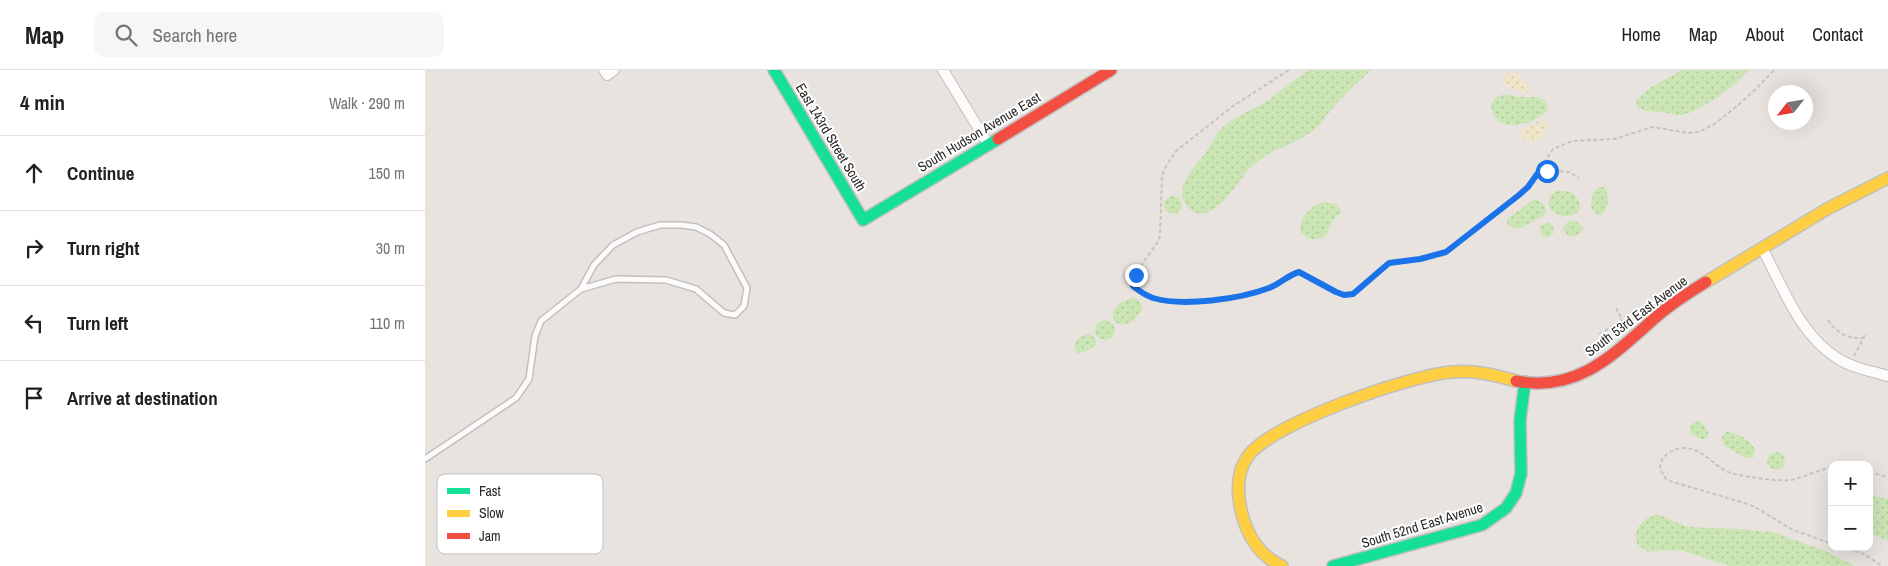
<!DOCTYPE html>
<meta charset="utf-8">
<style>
:root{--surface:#fff;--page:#f6f6f6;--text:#202124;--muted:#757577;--line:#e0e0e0}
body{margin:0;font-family:"Archivo Narrow",sans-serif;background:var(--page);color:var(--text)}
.controls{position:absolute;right:15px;bottom:15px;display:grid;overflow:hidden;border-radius:10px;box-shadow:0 5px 20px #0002}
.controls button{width:45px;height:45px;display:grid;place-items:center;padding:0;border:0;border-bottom:1px solid var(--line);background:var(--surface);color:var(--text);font:25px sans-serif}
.compass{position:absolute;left:1343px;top:15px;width:45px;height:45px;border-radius:50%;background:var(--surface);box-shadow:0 5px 20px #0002;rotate:239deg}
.stop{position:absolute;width:15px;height:15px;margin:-11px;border:4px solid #1a73e8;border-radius:50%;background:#fff}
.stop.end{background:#1a73e8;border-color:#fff;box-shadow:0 1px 5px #0008}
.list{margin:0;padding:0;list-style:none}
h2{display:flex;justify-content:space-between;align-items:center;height:65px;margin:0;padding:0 20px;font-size:21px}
h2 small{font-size:16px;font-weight:400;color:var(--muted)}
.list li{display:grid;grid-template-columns:32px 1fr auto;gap:15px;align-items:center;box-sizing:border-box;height:75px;padding:0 20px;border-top:1px solid var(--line)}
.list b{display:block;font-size:19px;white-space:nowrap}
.list em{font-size:16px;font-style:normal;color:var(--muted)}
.icon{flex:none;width:28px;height:28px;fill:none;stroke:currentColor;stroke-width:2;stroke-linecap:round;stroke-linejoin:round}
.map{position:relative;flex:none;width:1463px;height:496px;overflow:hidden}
header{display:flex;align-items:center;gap:30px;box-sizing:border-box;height:70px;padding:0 25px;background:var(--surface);border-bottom:1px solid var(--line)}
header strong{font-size:24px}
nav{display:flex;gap:28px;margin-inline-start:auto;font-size:18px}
.search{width:350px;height:45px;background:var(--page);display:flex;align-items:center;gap:12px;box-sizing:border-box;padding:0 18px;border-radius:10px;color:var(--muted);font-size:19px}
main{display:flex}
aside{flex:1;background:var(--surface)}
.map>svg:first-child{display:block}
</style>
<header>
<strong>Map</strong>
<div class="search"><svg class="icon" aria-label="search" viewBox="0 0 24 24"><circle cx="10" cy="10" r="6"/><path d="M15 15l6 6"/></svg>Search here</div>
<nav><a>Home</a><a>Map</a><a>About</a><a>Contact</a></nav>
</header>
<main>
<aside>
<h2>4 min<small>Walk · 290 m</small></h2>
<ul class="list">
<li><svg class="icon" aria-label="ahead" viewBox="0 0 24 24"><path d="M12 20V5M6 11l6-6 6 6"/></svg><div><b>Continue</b></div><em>150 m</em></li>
<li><svg class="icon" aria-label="right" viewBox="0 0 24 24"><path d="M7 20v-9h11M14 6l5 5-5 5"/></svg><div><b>Turn right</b></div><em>30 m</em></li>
<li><svg class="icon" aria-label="left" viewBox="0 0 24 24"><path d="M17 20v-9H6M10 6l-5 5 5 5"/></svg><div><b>Turn left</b></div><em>110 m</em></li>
<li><svg class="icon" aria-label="arrive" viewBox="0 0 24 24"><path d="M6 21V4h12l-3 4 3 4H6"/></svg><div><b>Arrive at destination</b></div></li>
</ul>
</aside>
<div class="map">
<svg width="1463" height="496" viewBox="0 0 1463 496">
<defs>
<pattern id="grass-dots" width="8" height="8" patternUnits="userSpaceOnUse" patternTransform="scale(1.25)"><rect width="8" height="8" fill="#cbe6b4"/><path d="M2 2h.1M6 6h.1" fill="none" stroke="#aec59b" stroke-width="1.8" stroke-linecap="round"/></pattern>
<pattern id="sand-dots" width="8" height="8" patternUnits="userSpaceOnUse" patternTransform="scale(1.25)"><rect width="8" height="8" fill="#efe6ca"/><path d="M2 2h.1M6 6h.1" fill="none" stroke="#cdc5ae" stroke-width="1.8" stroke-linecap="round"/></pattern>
</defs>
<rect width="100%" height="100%" fill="#e8e3de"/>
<g fill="url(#grass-dots)">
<path d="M885,0H946C932,13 918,25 906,40C900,47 896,55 889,60C871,74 847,79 829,94C816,105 787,160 765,139C744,120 771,97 782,81C787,73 790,65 797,58C808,47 825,41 839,33C855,23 869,9 885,0Z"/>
<path d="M1257,0H1324C1311,15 1275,42 1256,45C1249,46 1243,42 1236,42C1228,41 1221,42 1213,38L1211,31L1225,18Z"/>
<path d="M1080,24L1093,27H1113L1121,32L1123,40C1108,56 1068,66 1066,34L1071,27Z"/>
<path d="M1174,117H1178L1181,119C1184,128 1184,140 1176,145L1170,144L1166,137L1168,123Z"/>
<path d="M1132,121H1140L1148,123C1153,129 1158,136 1152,143C1131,154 1112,133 1132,121Z"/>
<circle cx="748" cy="135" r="9"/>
<polygon points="1108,130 1113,130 1120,135 1121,142 1120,145 1094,159 1083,156 1082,150 1084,148"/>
<path d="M898,132L911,134L916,140V143L908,150L901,165L894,169H884L876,163C873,149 885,136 898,132Z"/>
<path d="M1145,151C1152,151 1156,153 1158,160L1152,166H1143L1138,160L1139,156Z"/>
<circle cx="1122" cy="160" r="7"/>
<path d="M706,228C713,228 717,232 717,239C711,250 699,261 688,250V241L696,232Z"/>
<circle cx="680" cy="260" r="10"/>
<path d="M665,264L671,269V275L660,282L653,283L649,277C651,269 656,265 665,264Z"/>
<path d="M1271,351C1277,352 1282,357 1284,364L1281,369H1274L1265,362V356Z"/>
<path d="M1303,362C1312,362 1326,371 1330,380L1328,387L1321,388L1300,376L1296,369L1299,363Z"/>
<circle cx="1351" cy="391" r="9"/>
<polygon points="1444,425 1463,429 1463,470 1444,463"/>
<path d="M1232,444L1263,457L1316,459L1351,463L1400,481L1430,496H1304L1259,481L1243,480L1223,482L1213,475C1206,460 1218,448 1232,444Z"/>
</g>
<g fill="url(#sand-dots)">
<path d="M1086,2L1093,3L1097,10L1104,15L1103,22L1099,24C1091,22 1088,16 1080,15L1078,9L1082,3Z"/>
<path d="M1113,51H1119L1123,54C1123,64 1115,68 1107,72L1098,69L1096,61Z"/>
</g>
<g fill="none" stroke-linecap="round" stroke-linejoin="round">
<defs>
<polyline id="lane" points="0,389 91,328 104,309 110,266 116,251 156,219 191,209 241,210 271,219 299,243 310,245 319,236 322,218 299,175 285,164 271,157 256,155 235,155 212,162 188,175 169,195 156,219"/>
<g id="street">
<polyline points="179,0 182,5 189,0"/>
<polyline points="518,0 563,74"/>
<path d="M1337,178C1358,217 1374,264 1412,288C1427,298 1446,301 1463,306"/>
</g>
<g id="fast">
<polyline points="349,0 438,150 573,69"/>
<polyline points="908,496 1057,455 1081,438 1091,423 1096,404 1095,350 1100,312"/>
</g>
<g id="slow">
<polyline points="1281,212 1402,139 1463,108"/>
<path d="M857,496C835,486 823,467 817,444C812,425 811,403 823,386C847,353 986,305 1027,302C1050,300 1070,305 1091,311"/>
</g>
<g id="jam">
<polyline points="573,69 686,0"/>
<path d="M1091,311C1153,323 1189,284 1231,247C1246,234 1263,223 1281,212"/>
</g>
</defs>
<use href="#lane" stroke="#c1bfc0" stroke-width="8"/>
<use href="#street" stroke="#c1bfc0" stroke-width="12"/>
<use href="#fast" stroke="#c1bfc0" stroke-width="14"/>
<use href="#slow" stroke="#c1bfc0" stroke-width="14"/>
<use href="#jam" stroke="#c1bfc0" stroke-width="14"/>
<g stroke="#c4c4c3" stroke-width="2" stroke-dasharray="4 2.5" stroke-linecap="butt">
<path d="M864,0L808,36L751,81L740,98L737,107L735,166L732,173L707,209L708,216C714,221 720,225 728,228C759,237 814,229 844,218C855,214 863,205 874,202L911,222L919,225H925L933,220L965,193L1009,186L1021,182L1033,174L1103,117L1128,79L1147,71L1189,69L1228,57L1263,63L1274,62L1291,53L1312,36L1332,18L1349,0"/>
<polyline points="1115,100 1144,102 1154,108"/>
<polyline points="1191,238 1201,258"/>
<path d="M1403,250C1412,263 1422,269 1438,268"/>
<polyline points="1174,264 1192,254 1196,249"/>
<polyline points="1429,286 1441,263"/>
<path d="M1407,397C1393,400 1380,407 1366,410C1357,412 1309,406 1301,401C1286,393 1277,378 1258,378C1245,379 1235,387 1235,399L1241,409L1248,412L1320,433L1330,437L1366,459L1407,474"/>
<polyline points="1444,402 1463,407"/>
<polyline points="1417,477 1439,484 1457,496"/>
</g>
<use href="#lane" stroke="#fcfbfa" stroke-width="5"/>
<use href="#street" stroke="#fcfbfa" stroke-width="10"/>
<use href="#fast" stroke="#16e098" stroke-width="11"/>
<use href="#slow" stroke="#ffcf43" stroke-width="11"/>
<use href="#jam" stroke="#f24e42" stroke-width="11"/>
</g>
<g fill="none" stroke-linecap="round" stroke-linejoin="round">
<path stroke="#1a73e8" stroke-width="6" d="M711,205L707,209L708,216C714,221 720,225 728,228C758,237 815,229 844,218C855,214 863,205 874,202L911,222L919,225L928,224L964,193L995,189L1021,182L1094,125L1103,117L1115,100L1122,101"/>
</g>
<g text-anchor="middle" stroke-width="4" stroke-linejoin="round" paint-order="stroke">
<g font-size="14" fill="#292929" stroke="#fff">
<text transform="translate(554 62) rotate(-31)" y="5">South Hudson Avenue East</text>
<text transform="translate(406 67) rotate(59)" y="5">East 143rd Street South</text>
<text transform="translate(1211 246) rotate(-37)" y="5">South 53rd East Avenue</text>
<text transform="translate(997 455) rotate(-17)" y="5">South 52nd East Avenue</text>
</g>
</g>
<rect x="12" y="404" width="166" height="80" rx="8" fill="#fff" stroke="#bfbfbf" stroke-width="1"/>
<rect x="22" y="418" width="23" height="6" fill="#16e098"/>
<rect x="22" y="440" width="23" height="7" fill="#ffcf43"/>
<rect x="22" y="463" width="23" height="6" fill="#f24e42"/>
<g font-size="14" fill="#292929">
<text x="54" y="426">Fast</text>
<text x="54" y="448">Slow</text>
<text x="54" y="471">Jam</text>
</g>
</svg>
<div class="controls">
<button>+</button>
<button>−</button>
</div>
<svg class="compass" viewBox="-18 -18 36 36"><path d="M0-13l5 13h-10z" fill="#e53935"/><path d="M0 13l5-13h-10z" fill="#757577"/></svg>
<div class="stop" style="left:1122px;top:101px"></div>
<div class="stop end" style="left:711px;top:205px"></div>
</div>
</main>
